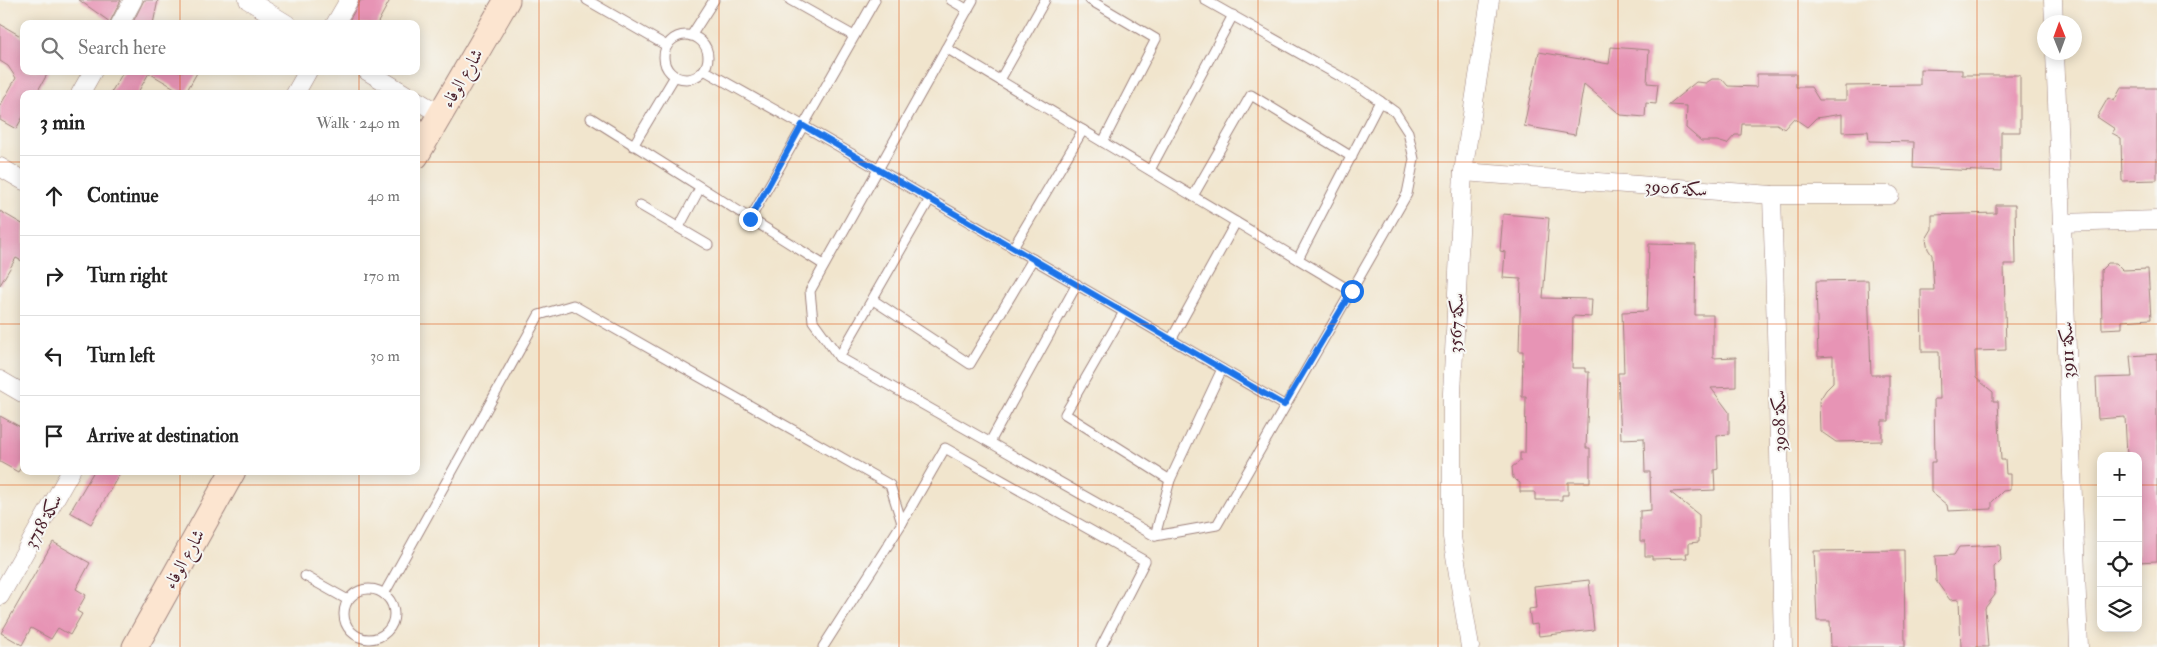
<!DOCTYPE html>
<meta charset="utf-8">
<style>
:root{--surface:#fff;--page:#f6f6f6;--text:#222;--muted:#767676;--line:#e0e0e0}
body{margin:0;font-family:"IM FELL Double Pica",Amiri,serif;background:var(--page);color:var(--text)}
.controls{position:absolute;right:15px;bottom:15px;display:grid;overflow:hidden;border-radius:10px;box-shadow:0 2px 12px #0003}
.controls button{width:45px;height:45px;display:grid;place-items:center;padding:0;border:0;border-bottom:1px solid var(--line);background:var(--surface);color:var(--text);font:25px sans-serif}
.compass{position:absolute;left:2037px;top:15px;width:45px;height:45px;border-radius:50%;background:var(--surface);box-shadow:0 2px 12px #0003;rotate:359deg}
.stop{position:absolute;width:15px;height:15px;margin:-11px;border:4px solid #1a73e8;border-radius:50%;background:#fff}
.stop.end{background:#1a73e8;border-color:#fff;box-shadow:0 1px 5px #0008}
.list{margin:0;padding:0;list-style:none}
h2{display:flex;justify-content:space-between;align-items:center;height:65px;margin:0;padding:0 20px;font-size:21px}
h2 small{font-size:16px;font-weight:400;color:var(--muted)}
.list li{display:grid;grid-template-columns:32px 1fr auto;gap:15px;align-items:center;box-sizing:border-box;height:80px;padding:0 20px;border-top:1px solid var(--line)}
.list b{display:block;font-size:19px;white-space:nowrap}
.list em{font-size:16px;font-style:normal;color:var(--muted)}
.icon{flex:none;width:28px;height:28px;fill:none;stroke:currentColor;stroke-width:2;stroke-linecap:round;stroke-linejoin:round}
.map{position:relative;flex:none;width:2157px;height:647px;overflow:hidden}
.search{position:absolute;background:var(--surface);box-shadow:0 2px 12px #0003;left:20px;top:20px;width:400px;height:55px;display:flex;align-items:center;gap:12px;box-sizing:border-box;padding:0 18px;border-radius:10px;color:var(--muted);font-size:19px}
.panel{position:absolute;background:var(--surface);box-shadow:0 2px 12px #0003;left:20px;top:90px;width:400px;height:385px;border-radius:10px}
.map>svg:first-child{display:block}
</style>
<div class="map">
<svg width="2157" height="647" viewBox="0 0 2157 647">
<rect width="100%" height="100%" fill="#f6f6f2"/>
<filter id="ink" filterUnits="userSpaceOnUse"><feTurbulence type="fractalNoise" baseFrequency=".02" numOctaves="2"/><feDisplacementMap in="SourceGraphic" scale="10" xChannelSelector="R" yChannelSelector="G"/><feConvolveMatrix kernelMatrix="1 2 1 2 8 2 1 2 1" color-interpolation-filters="sRGB"/></filter>
<filter id="wash" filterUnits="userSpaceOnUse"><feTurbulence type="fractalNoise" baseFrequency=".0096" numOctaves="4" result="noise"/><feDisplacementMap in="SourceGraphic" scale="20" xChannelSelector="R" yChannelSelector="G"/><feGaussianBlur stdDeviation="1.12" result="paint"/><feColorMatrix in="noise" values="0 0 0 0 0 0 0 0 0 0 0 0 0 0 0 0 0 1.4 0 .05"/><feComposite in="paint" operator="in"/></filter>
<g filter="url(#wash)">
<rect width="100%" height="100%" fill="#f1e5cd"/>
<g id="blocks">
<g fill="#e794b5">
<polygon points="79,0 121,0 110,22"/>
<polygon points="144,0 158,0 153,24 132,24"/>
<polygon points="361,0 390,0 377,24 347,24"/>
<polygon points="0,24 24,38 24,71 49,71 36,94 24,94 24,115 16,129 0,120 0,106 16,78 8,66 0,61"/>
<polygon points="1611,47 1649,50 1647,83 1658,84 1656,104 1646,103 1645,117 1621,115 1584,84 1575,135 1524,126 1539,52 1609,64"/>
<polygon points="1920,69 1962,70 1962,75 2020,75 2020,132 2001,132 2001,172 1913,168 1914,142 1869,141 1868,131 1842,132 1842,114 1816,118 1807,127 1794,118 1784,129 1777,124 1742,124 1741,135 1735,135 1727,144 1717,141 1701,141 1686,128 1687,106 1668,105 1696,82 1706,83 1712,79 1722,79 1728,86 1757,87 1757,74 1796,74 1796,87 1811,87 1819,100 1846,100 1846,86 1920,85"/>
<polygon points="124,71 198,71 185,94 149,73 137,94 110,94"/>
<polygon points="2121,88 2157,88 2157,180 2122,181 2121,138 2112,133 2115,129 2097,117 2108,98 2114,101"/>
<polygon points="1996,205 2015,205 2016,264 2004,264 2006,350 1975,351 1976,378 1993,392 1993,401 1998,401 2001,460 2005,460 2006,474 2010,474 2010,490 2003,491 1992,502 1992,509 1948,511 1947,505 1931,492 1931,462 1935,462 1934,399 1940,399 1939,352 1922,352 1921,290 1934,290 1932,255 1928,249 1926,239 1932,229 1932,215 1996,213"/>
<polygon points="0,211 24,225 24,262 16,258 0,285"/>
<polygon points="1503,214 1549,218 1543,298 1592,299 1591,317 1573,316 1572,368 1585,368 1585,372 1589,372 1586,448 1590,448 1590,482 1568,482 1568,495 1562,495 1562,500 1535,500 1535,492 1520,492 1520,483 1513,478 1512,467 1520,461 1520,453 1525,453 1526,397 1522,397 1523,351 1519,351 1521,279 1503,278 1505,252 1500,251"/>
<polygon points="1649,244 1696,245 1695,315 1713,315 1713,358 1736,357 1736,387 1711,388 1729,412 1729,434 1717,435 1718,469 1714,470 1715,490 1670,492 1699,515 1699,542 1689,543 1689,553 1686,553 1687,558 1652,559 1652,556 1645,556 1645,541 1640,541 1640,511 1651,510 1650,472 1645,472 1644,438 1621,439 1618,373 1624,373 1622,312 1647,311"/>
<polygon points="2108,263 2116,263 2123,270 2148,269 2151,319 2122,321 2122,328 2102,329 2101,270"/>
<polygon points="1868,280 1871,375 1889,375 1889,421 1882,421 1882,441 1836,442 1820,431 1819,401 1826,390 1833,383 1833,356 1818,357 1816,281"/>
<polygon points="2157,354 2157,561 2138,562 2138,456 2127,456 2125,417 2098,419 2096,378 2132,377 2130,356"/>
<polygon points="0,416 24,429 24,462 18,472 0,462"/>
<polygon points="94,471 121,471 91,524 70,512"/>
<polygon points="53,542 90,563 76,589 86,595 77,611 82,614 70,635 58,628 51,639 31,628 22,645 1,633"/>
<polygon points="2000,545 2001,560 1994,567 1995,595 1985,608 1988,647 1961,647 1959,599 1950,600 1936,581 1935,556 1954,555 1959,547"/>
<polygon points="1904,550 1905,647 1831,647 1830,621 1817,621 1814,551"/>
<polygon points="1589,580 1594,630 1539,636 1537,624 1531,625 1529,609 1536,608 1534,586"/>
</g>
</g>
</g>
<g filter="url(#ink)">
<use href="#blocks" fill-opacity="0" stroke="#9e827c" stroke-width="1"/>
<g fill="none" stroke-linecap="round" stroke-linejoin="round">
<defs>
<g id="lane">
<polyline points="587,0 667,46"/>
<polyline points="790,0 854,36"/>
<polyline points="951,0 968,10"/>
<polyline points="973,0 810,291 813,321 839,357 1155,536 1217,525 1407,194 1414,159 1408,132 1395,112 1366,91 1205,0"/>
<polyline points="1090,0 1156,39 1103,142"/>
<circle cx="686" cy="57" r="22"/>
<polyline points="691,36 714,0"/>
<polyline points="946,48 1351,291"/>
<polyline points="704,70 802,125 1284,405"/>
<polyline points="1000,80 1045,0"/>
<polyline points="591,118 824,265"/>
<polyline points="633,146 675,76"/>
<polyline points="1150,170 1233,15"/>
<polyline points="1193,196 1251,95 1352,157"/>
<polyline points="640,205 708,245"/>
<polyline points="750,219 875,0"/>
<polyline points="679,227 700,188"/>
<polyline points="1013,248 1083,130"/>
<polyline points="1298,259 1380,101"/>
<polyline points="873,300 970,364 1033,259"/>
<polyline points="1124,312 1065,414 1170,480"/>
<polyline points="1171,340 1236,222"/>
<polyline points="839,357 930,199"/>
<polyline points="990,442 1077,284"/>
<polyline points="902,523 945,448 1145,561 1101,647"/>
<polyline points="1155,536 1170,480 1222,369"/>
<polyline points="305,576 348,600"/>
<circle cx="369" cy="614" r="25"/>
<polyline points="384,594 539,315 573,305 890,485 902,523 823,647"/>
</g>
<g id="street">
<polyline points="248,0 287,24"/>
<polyline points="2053,0 2054,22"/>
<polyline points="120,24 133,0"/>
<polyline points="335,24 349,0"/>
<polyline points="2055,52 2079,647"/>
<polyline points="367,71 405,94"/>
<polyline points="80,94 93,71"/>
<polyline points="295,94 308,71"/>
<polyline points="416,100 440,114"/>
<polyline points="0,167 24,181"/>
<polyline points="1463,172 1772,195 1890,195"/>
<polyline points="1772,195 1778,400 1783,647"/>
<polyline points="2062,223 2157,220"/>
<polyline points="0,380 24,394"/>
<polyline points="0,596 71,471"/>
<polyline points="1470,647 1452,537 1452,393 1463,172 1490,0"/>
</g>
<g id="secondary">
<polyline points="416,156 507,0"/>
<polyline points="135,647 233,471"/>
</g>
</defs>
<use href="#lane" stroke="#9e827c" stroke-width="11"/>
<use href="#street" stroke="#9e827c" stroke-width="19"/>
<use href="#secondary" stroke="#9e827c" stroke-width="27"/>
<use href="#lane" stroke="#fff" stroke-width="9"/>
<use href="#street" stroke="#fff" stroke-width="18"/>
<use href="#secondary" stroke="#fce5d0" stroke-width="25"/>
</g>
</g>
<g fill="none" stroke-linecap="round" stroke-linejoin="round" filter="url(#ink)">
<polyline stroke="#1a73e8" stroke-width="6" points="750,219 802,125 1284,405 1352,291"/>
</g>
<path fill="none" stroke="#e0560e" stroke-width="1" stroke-opacity="0.55" d="M180,0V24M359,0V24M539,0V647M719,0V647M899,0V647M1078,0V647M1258,0V647M1438,0V647M1618,0V647M1798,0V647M1977,0V647M180,71V94M359,71V94M0,162H24M416,162H2157M0,324H24M416,324H2157M180,471V647M359,471V647M0,485H2101M2138,485H2157"/>
<g text-anchor="middle" stroke-width="4" stroke-linejoin="round" paint-order="stroke">
<g font-size="18" fill="#4a1f2b" stroke="#f6f6f2">
<text transform="translate(462 78) rotate(-60)" y="6">شارع الوفاء</text>
<text transform="translate(1676 188) rotate(4)" y="6">سكة 3906</text>
<text transform="translate(1456 323) rotate(-87)" y="6">سكة 3567</text>
<text transform="translate(2067 350) rotate(-92)" y="6">سكة 3911</text>
<text transform="translate(1779 421) rotate(-91)" y="6">سكة 3908</text>
<text transform="translate(43 521) rotate(-61)" y="6">سكة 3718</text>
<text transform="translate(184 559) rotate(-61)" y="6">شارع الوفاء</text>
</g>
</g>
</svg>
<div class="controls">
<button>+</button>
<button>−</button>
<button><svg class="icon" aria-label="locate" viewBox="0 0 24 24"><circle cx="12" cy="12" r="6"/><path d="M12 2v4M12 18v4M2 12h4M18 12h4"/></svg></button>
<button><svg class="icon" aria-label="layers" viewBox="0 0 24 24"><path d="M12 4l9 5-9 5-9-5zM3 14l9 5 9-5"/></svg></button>
</div>
<svg class="compass" viewBox="-18 -18 36 36"><path d="M0-13l5 13h-10z" fill="#e53935"/><path d="M0 13l5-13h-10z" fill="#767676"/></svg>
<div class="stop" style="left:1352px;top:291px"></div>
<div class="stop end" style="left:750px;top:219px"></div>
<div class="search"><svg class="icon" aria-label="search" viewBox="0 0 24 24"><circle cx="10" cy="10" r="6"/><path d="M15 15l6 6"/></svg>Search here</div>
<section class="panel">
<h2>3 min<small>Walk · 240 m</small></h2>
<ul class="list">
<li><svg class="icon" aria-label="ahead" viewBox="0 0 24 24"><path d="M12 20V5M6 11l6-6 6 6"/></svg><div><b>Continue</b></div><em>40 m</em></li>
<li><svg class="icon" aria-label="right" viewBox="0 0 24 24"><path d="M7 20v-9h11M14 6l5 5-5 5"/></svg><div><b>Turn right</b></div><em>170 m</em></li>
<li><svg class="icon" aria-label="left" viewBox="0 0 24 24"><path d="M17 20v-9H6M10 6l-5 5 5 5"/></svg><div><b>Turn left</b></div><em>30 m</em></li>
<li><svg class="icon" aria-label="arrive" viewBox="0 0 24 24"><path d="M6 21V4h12l-3 4 3 4H6"/></svg><div><b>Arrive at destination</b></div></li>
</ul>
</section>
</div>
